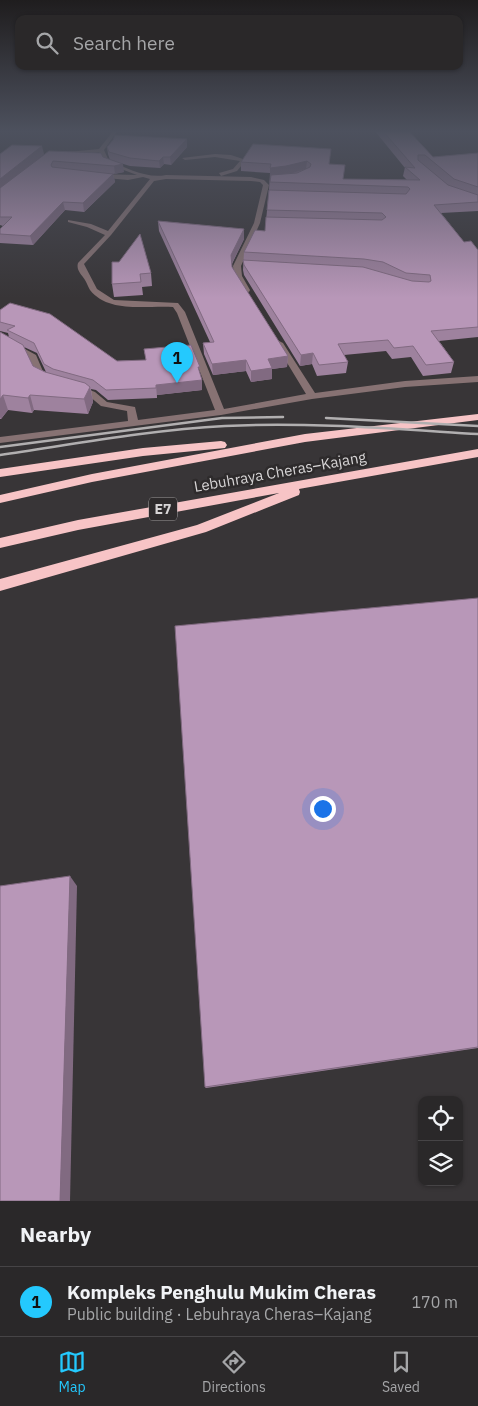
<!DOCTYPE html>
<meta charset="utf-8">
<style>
:root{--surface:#2a2829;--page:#323031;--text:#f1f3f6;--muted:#a5a6a8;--line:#464446;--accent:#24c9fe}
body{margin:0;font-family:"IBM Plex Sans",sans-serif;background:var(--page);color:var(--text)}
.controls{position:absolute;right:15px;bottom:15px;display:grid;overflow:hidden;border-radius:10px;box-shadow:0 1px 4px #0004}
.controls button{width:45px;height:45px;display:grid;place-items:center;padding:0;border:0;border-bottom:1px solid var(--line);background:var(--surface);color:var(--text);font:25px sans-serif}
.you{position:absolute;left:322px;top:808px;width:18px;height:18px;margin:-12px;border:4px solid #fff;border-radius:50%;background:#1a73e8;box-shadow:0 0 0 8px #1a73e833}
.badge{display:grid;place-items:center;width:32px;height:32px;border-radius:50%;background:var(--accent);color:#111;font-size:16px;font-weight:700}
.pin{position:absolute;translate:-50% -41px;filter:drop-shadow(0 1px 2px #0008)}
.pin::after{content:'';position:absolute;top:26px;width:18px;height:15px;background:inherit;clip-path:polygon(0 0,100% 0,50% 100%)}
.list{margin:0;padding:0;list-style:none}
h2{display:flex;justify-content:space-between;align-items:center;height:65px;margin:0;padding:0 20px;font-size:21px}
h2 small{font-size:16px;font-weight:400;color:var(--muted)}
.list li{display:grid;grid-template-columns:32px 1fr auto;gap:15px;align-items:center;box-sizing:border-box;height:70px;padding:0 20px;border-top:1px solid var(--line)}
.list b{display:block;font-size:19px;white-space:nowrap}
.list p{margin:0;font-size:16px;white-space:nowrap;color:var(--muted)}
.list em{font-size:16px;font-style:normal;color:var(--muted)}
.icon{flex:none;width:28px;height:28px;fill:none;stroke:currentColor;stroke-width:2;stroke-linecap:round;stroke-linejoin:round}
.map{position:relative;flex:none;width:478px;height:1201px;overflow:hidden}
.search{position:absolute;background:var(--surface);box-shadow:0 1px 4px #0004;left:15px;right:15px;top:15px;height:55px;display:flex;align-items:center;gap:12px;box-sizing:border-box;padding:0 18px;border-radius:10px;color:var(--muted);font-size:19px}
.sheet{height:135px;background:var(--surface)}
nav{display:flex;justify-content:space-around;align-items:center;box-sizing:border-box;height:70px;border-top:1px solid var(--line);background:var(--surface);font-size:14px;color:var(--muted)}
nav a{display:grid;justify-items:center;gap:2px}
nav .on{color:var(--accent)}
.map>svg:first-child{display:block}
</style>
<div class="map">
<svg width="478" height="1201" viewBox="0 0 478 1201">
<rect width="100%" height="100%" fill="#383537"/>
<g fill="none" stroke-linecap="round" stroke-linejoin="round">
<g fill="#877273" fill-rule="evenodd">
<path d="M114,130H118L104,150L109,161C127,168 147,179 166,175L251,177L264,180L269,185L260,223L241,266L242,276L250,290L249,292L242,290L234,276L233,266L254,223L263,185L260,182L251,181L166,179L154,181L111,235L84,264L97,289L114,300L178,303L185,312L224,409L306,394L275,343L279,341L283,343L315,393L405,381L478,376V382L405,387L312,399L221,415L0,443V437L128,421L127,411L101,406L89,396L74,390L72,388L77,385L95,392L107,402L135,407L138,420L215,410L177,313L173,307C147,305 109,314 90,290C88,287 87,283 85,280C81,274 76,270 78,263L105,235L87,227L68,222V220L91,224L108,231L150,179L143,177L128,180L95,177L97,174L137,175L105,163L99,152L51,156L48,154L99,149Z"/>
<polygon points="215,154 231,155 246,160 237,171 221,176 219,173 233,169 240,161 215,157 185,160 182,158"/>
<path d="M0,338H5L36,355L45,376L52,381L51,383C33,385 37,367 28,358C22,352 10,348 3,344H0Z"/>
</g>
<g fill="#f7c4c6" fill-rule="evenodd">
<polygon points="478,414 478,420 305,442 92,482 0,503 0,495 92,474 305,434"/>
<polygon points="221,441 225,442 227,445 225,448 143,456 0,477 0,469 143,448"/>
<polygon points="478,449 478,457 299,489 300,492 299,495 206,532 0,591 0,579 197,525 279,493 78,530 0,548 0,538 78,520"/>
</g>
<g stroke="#b1afb0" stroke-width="2.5">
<polyline points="326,418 478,426"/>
<polyline points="0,447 222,418 283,417"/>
<path d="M0,455C75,444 149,430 225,426C309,422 394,429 478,434"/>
</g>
</g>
<g fill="#9e829e" fill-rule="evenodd">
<polygon points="374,130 408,130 433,157 478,153 478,211 441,213 464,242 478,250 478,337 439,341 454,362 451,373 423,376 411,357 392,359 386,351 344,355 348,362 346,373 317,376 312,364 300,366 244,275 243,270 244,252 265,231 269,190 270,173 241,171 241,162 330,158 329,164 343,179 407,180 403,176 405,167 405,168"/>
<polygon points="187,139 187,147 171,165 164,164 160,168 130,166 110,160 108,154 107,147"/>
<polygon points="49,151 103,157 124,172 113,174 115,182 84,212 65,210 33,245 0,243 0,229 3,226 0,225 0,154 44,154 26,168"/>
<polygon points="158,221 244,229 244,239 232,264 232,267 288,356 287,367 272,369 272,379 251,382 246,371 213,375 204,354 203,343 210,342 159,231"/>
<polygon points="112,262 151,273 152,286 142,287 143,295 114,297 112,284"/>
<path d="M0,310L117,361L146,360L144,349L200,375L202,390L157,395V398L108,400L96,390L91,389L93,402L88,414L34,410L32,413L8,410L1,419H0V332L9,337L8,333L0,331ZM24,347L37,353L46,372L33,366Z"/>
<polygon points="478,598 478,1048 206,1088 205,1087"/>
</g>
<g fill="#816a81">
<polygon points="187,139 187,147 171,165 170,157"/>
<polygon points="42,146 44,154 0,189 0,179"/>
<polygon points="163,157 164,164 160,168 159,161"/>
<polygon points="307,161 306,169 286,175 270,177 270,168"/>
<polygon points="123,164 124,172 115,174 114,166"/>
<polygon points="113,174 115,182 84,212 83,203"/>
<polygon points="63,202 65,210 33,245 30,236"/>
<polygon points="244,229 244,239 231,265 231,255"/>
<polygon points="313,353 312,364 300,366 301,355"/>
<polygon points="288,356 287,367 272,369 272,379 251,382 251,371 268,359"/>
<polygon points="246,360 246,371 213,375 212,364"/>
<polygon points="202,380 202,390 157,395 157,398 156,385"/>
<polygon points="90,387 93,402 88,414 84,399"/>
<polygon points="3,395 8,410 1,419 0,417 0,399"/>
<polygon points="30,395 34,410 32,413 28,398"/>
<polygon points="70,876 77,886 70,1201 60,1201"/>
</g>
<g fill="#b897b8" stroke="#816a81">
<polygon points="382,130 408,130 433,157 478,153 478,187 454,179 425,155 418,155 418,160 448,185 478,195 478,202 434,205 464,242 471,241 478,250 478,327 431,331 454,362 426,365 413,346 394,348 388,340 338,344 348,362 319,365 313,353 301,355 244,265 243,260 363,267 412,281 429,282 431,281 430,275 406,273 383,262 364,259 244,252 255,230 265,231 266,217 382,220 386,217 382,213 267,210 269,190 406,194 410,189 408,187 270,182 271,175 297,173 310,167 311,164 307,161 286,166 270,168 271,164 241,162 253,144 331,149 329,164 345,165 343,179 420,180 405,167 415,168"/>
<polygon points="115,135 187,139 170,157 163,157 159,161 130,158 109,152 107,147 113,140"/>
<polygon points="12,145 42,146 0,179 0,154"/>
<polygon points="49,151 101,153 103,157 123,164 114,166 53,161 51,165 52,167 113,174 83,203 63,202 30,236 0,234 0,229 12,217 0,217 0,188"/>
<polygon points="158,221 244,229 231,255 232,267 288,356 268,359 272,368 251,371 246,360 212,364 203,343 214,342"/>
<polygon points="140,234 151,273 140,274 141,282 112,284 112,262 119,262"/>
<polygon points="10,303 50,314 117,361 146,360 144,349 191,345 200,367 198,367 202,380 156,385 156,388 106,390 93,380 53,369 44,364 34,343 7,330 15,326 0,322 0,310"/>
<polygon points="0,332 23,345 33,366 45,372 85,383 90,387 84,399 30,395 28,398 3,395 0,399"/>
<polygon points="478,598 478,1047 205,1087 175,626"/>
<polygon points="70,876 60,1201 0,1201 0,886"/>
</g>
<linearGradient id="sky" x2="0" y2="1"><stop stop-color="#1f1d1e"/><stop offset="0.44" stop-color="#4d515e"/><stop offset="1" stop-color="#4d515e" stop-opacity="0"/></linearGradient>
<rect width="478" height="298" fill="url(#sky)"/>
<g text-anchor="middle" stroke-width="5" stroke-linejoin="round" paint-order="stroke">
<rect fill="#2e2b2c" stroke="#a4a2a3" stroke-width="1" x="149" y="497.5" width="28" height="23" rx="4"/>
<g font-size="14" font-weight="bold" fill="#d7d5d6">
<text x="163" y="514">E7</text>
</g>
<g font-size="15" fill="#d7d5d6" stroke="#2e2b2c">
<text transform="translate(280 472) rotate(-10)" y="5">Lebuhraya Cheras–Kajang</text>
</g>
</g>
</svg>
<div class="controls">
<button><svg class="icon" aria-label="locate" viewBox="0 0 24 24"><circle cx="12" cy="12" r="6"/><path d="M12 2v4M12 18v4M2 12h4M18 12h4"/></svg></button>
<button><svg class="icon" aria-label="layers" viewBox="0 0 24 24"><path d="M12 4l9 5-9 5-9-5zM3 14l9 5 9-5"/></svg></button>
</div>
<div class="you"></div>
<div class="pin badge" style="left:177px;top:383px">1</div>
<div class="search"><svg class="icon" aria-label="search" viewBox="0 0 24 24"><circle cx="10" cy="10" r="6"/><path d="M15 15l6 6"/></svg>Search here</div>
</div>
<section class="sheet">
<h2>Nearby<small></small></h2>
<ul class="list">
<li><span class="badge">1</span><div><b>Kompleks Penghulu Mukim Cheras</b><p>Public building · Lebuhraya Cheras–Kajang</p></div><em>170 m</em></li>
</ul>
</section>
<nav>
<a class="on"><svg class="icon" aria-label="map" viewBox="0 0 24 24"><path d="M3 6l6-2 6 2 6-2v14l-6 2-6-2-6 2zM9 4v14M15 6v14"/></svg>Map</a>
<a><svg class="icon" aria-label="directions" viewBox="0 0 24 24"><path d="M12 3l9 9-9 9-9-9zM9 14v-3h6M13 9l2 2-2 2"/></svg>Directions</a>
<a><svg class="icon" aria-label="saved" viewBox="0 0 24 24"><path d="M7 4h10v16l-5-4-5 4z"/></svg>Saved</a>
</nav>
